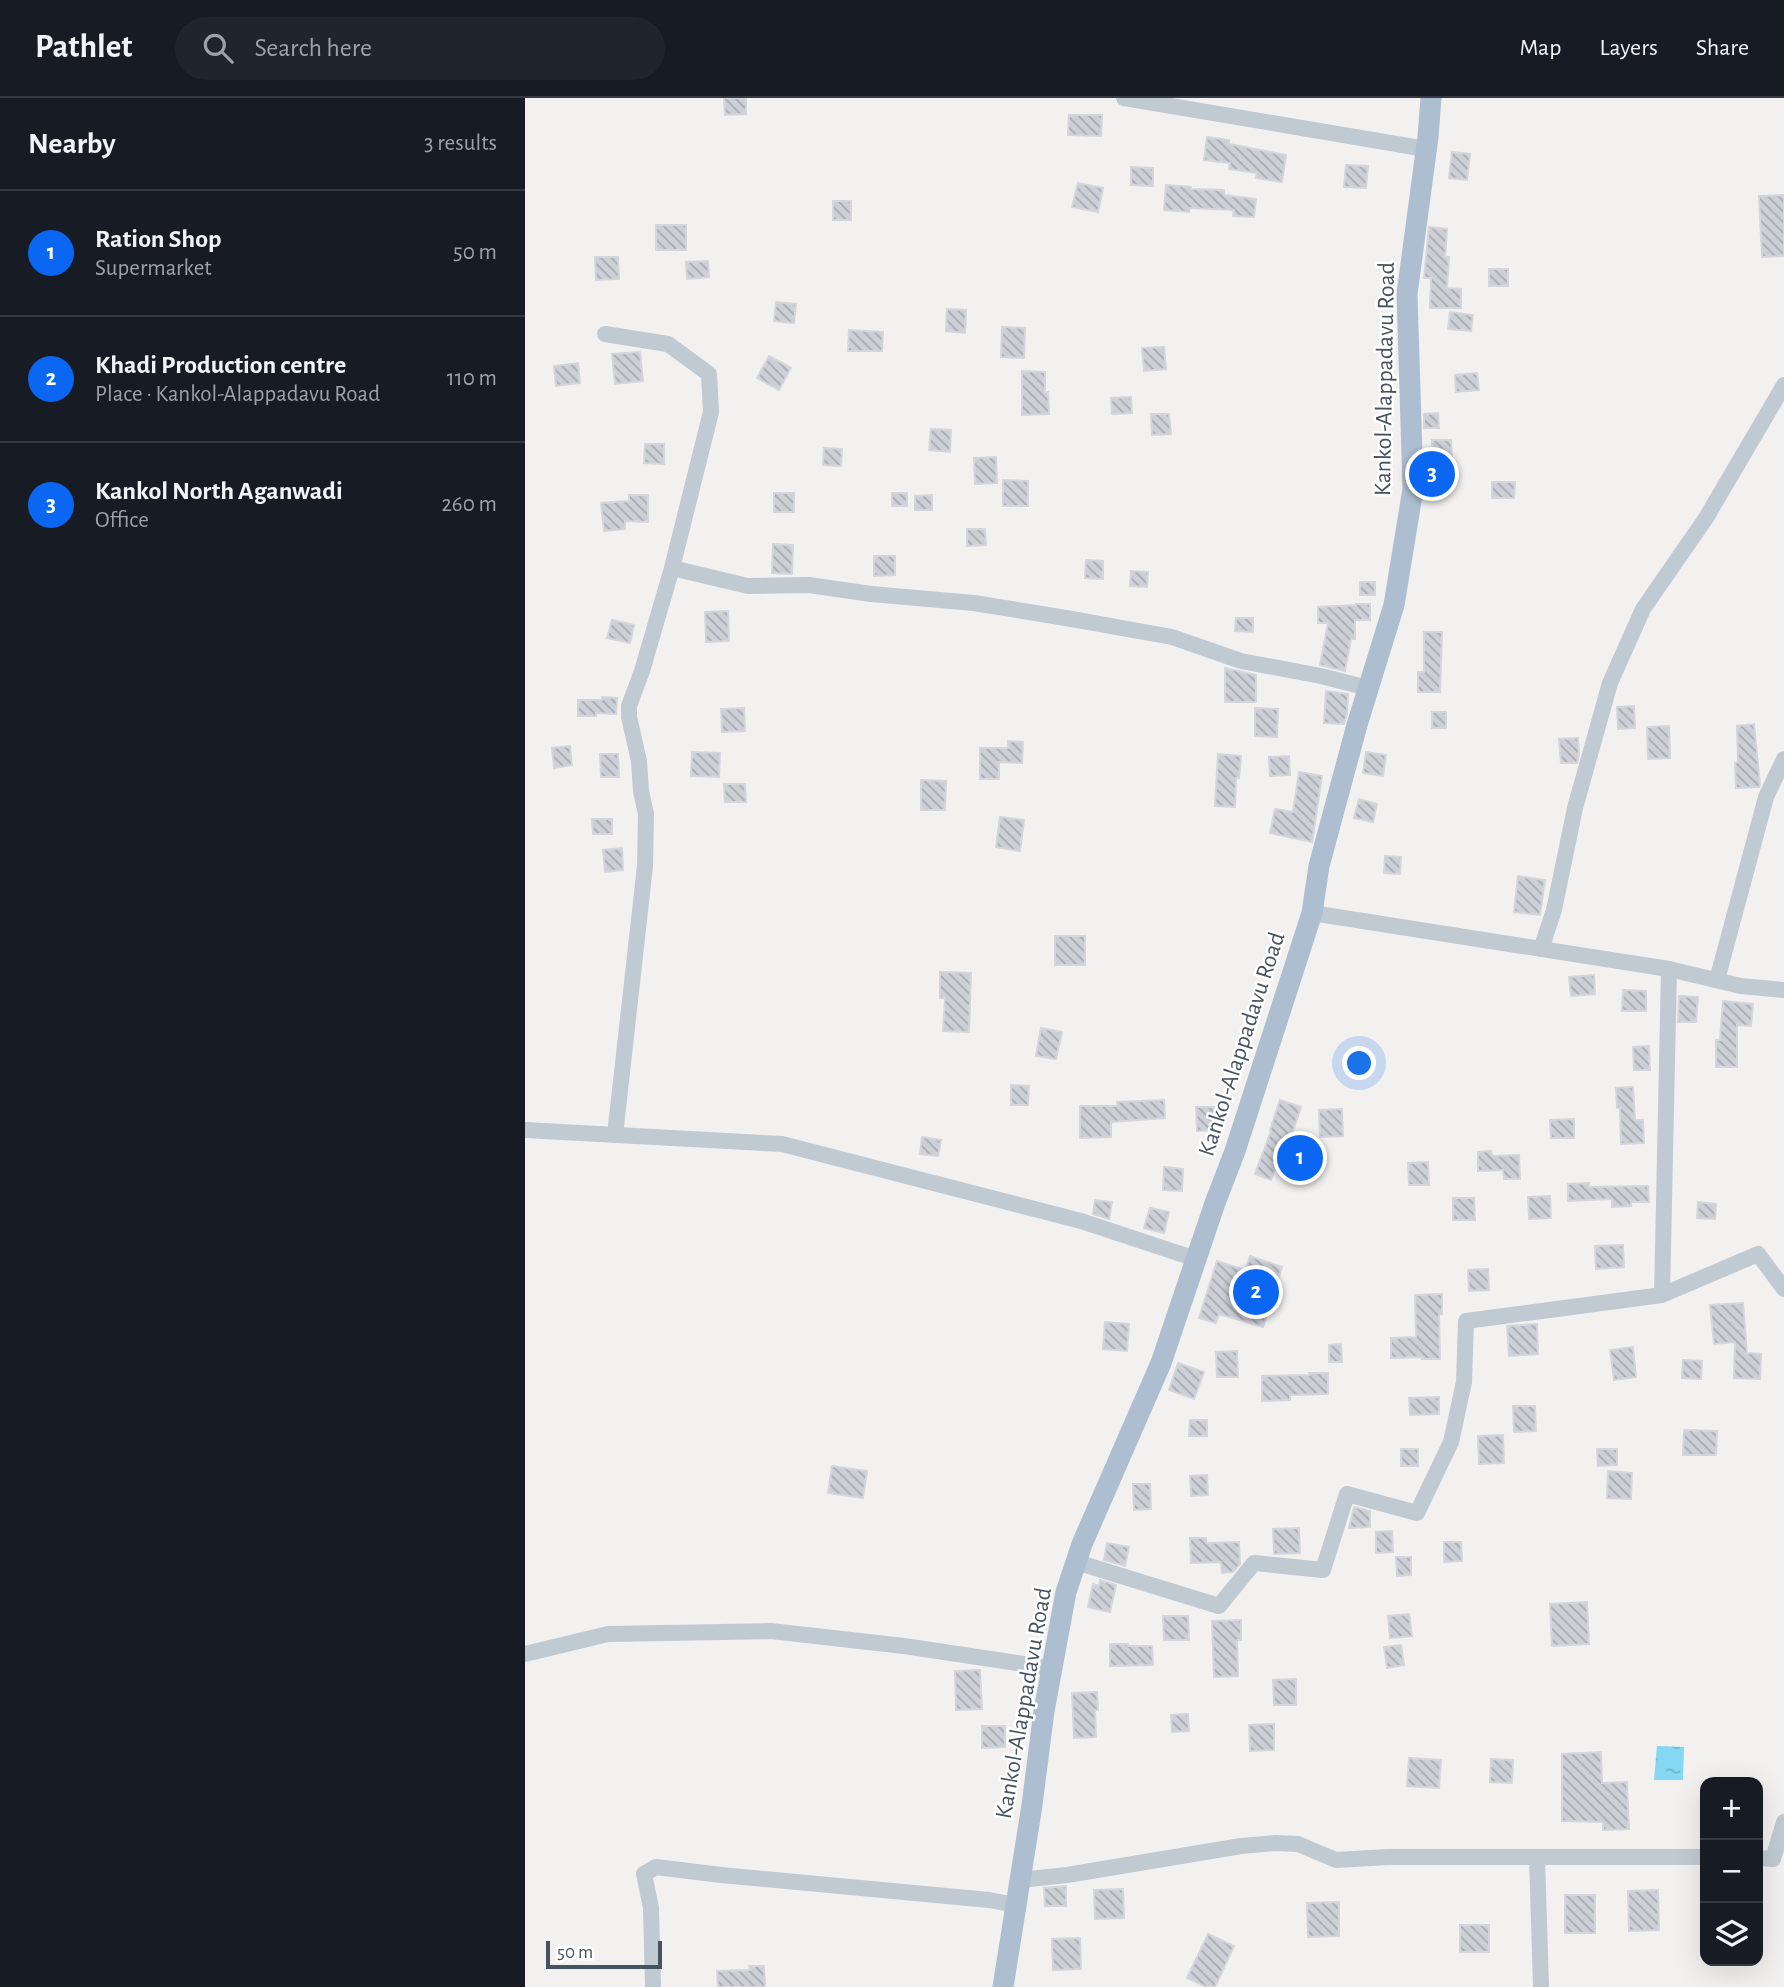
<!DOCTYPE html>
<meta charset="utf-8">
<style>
:root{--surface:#171b24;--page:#20242c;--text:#f1f3f6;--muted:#9ea1a6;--line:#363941;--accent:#0b66f2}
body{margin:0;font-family:"Alegreya Sans",sans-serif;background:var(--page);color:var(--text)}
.controls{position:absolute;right:21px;bottom:21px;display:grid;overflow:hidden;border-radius:14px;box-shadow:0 7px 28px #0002}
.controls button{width:63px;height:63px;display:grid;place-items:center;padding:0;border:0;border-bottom:2px solid var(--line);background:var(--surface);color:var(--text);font:35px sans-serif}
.scale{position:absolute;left:21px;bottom:18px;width:116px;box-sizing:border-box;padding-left:7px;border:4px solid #46525f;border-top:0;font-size:19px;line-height:24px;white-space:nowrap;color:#46525f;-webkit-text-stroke:5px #fff;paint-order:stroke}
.you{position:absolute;left:835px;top:966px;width:24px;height:24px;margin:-18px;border:5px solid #fff;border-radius:50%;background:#1a73e8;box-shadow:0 0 0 10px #1a73e833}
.badge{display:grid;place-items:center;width:46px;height:46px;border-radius:50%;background:var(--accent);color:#fff;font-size:23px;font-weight:700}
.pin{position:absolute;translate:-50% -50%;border:4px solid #fff;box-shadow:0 2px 7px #0006}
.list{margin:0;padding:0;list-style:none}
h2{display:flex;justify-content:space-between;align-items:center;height:91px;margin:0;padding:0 28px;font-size:30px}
h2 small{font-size:23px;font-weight:400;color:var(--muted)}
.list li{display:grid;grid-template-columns:46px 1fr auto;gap:21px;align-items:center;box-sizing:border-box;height:126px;padding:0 28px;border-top:2px solid var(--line)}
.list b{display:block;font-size:26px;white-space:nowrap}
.list p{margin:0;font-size:23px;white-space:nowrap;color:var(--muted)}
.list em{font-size:23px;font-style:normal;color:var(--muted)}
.icon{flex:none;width:38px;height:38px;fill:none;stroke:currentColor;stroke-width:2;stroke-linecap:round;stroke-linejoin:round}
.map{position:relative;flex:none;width:1259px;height:1889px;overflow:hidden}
header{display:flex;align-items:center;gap:42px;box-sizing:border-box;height:98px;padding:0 35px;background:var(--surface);border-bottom:2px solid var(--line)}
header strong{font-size:33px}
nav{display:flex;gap:38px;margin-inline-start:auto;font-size:24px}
.search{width:490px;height:63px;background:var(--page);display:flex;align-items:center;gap:18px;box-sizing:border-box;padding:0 24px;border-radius:38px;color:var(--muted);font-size:26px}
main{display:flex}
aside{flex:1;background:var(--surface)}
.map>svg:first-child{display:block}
</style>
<header>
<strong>Pathlet</strong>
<div class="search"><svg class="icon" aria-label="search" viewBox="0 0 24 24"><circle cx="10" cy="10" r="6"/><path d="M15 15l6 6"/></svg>Search here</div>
<nav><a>Map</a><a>Layers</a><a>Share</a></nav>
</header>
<main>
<aside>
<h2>Nearby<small>3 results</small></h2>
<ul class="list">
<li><span class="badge">1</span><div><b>Ration Shop</b><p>Supermarket</p></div><em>50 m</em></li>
<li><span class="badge">2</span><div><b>Khadi Production centre</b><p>Place · Kankol-Alappadavu Road</p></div><em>110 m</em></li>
<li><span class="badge">3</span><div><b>Kankol North Aganwadi</b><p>Office</p></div><em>260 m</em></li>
</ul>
</aside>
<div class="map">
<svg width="1259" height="1889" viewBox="0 0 1259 1889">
<defs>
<pattern id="water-ripples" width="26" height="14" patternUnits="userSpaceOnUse" patternTransform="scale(1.75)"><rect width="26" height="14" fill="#85d8f3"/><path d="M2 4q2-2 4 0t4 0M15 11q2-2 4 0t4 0" fill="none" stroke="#6fb2c8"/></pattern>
<pattern id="building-back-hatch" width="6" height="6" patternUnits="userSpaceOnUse" patternTransform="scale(1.75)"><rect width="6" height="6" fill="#cccfd5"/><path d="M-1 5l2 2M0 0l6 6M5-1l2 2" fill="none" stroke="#a7abb0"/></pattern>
</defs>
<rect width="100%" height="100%" fill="#f3f0f0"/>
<polygon fill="url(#water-ripples)" points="1132,1648 1159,1649 1158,1682 1129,1682"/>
<g fill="url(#building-back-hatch)" stroke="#d4d6dc" stroke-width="2">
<polygon points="199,0 221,0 221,16 200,17"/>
<polygon points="544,17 577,17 576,38 543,37"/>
<polygon points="682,39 704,42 704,46 761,57 757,84 731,80 732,75 704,71 705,65 679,62"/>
<polygon points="927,54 945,56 942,82 924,80"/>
<polygon points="821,67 843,68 841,90 819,89"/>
<polygon points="606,69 628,70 628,88 606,87"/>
<polygon points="553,85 578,90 573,114 547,109"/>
<polygon points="641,87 666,89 666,91 699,92 699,97 731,101 729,119 708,118 709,112 664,110 664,114 639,112"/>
<polygon points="1259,97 1259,158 1237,159 1234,98"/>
<rect x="308" y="103" width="18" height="19"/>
<rect x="131" y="127" width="30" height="25"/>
<polygon points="904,129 922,131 920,159 924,159 922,190 936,191 936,210 905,210 906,180 899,180"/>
<polygon points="70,159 93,159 94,181 71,182"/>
<polygon points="183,163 184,179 162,181 161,164"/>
<rect x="964" y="171" width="19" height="17"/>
<polygon points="251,204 271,206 269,225 249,223"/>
<polygon points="422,211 441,212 440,235 421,233"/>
<polygon points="925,214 948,217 946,233 923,231"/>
<polygon points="477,229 500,230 499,260 476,259"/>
<polygon points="324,232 358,234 357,253 323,253"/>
<polygon points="639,249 641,271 619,273 617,250"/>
<polygon points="115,254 118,283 90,286 87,256"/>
<polygon points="244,258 266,270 254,292 232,280"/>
<polygon points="53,265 55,285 31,288 29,268"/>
<polygon points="497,273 520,274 520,294 523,294 524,316 497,317"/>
<polygon points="952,275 954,292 931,294 930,277"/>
<polygon points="606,299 607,315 587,316 586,300"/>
<polygon points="913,315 914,330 899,330 899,316"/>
<polygon points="626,316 644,316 646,336 627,337"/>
<polygon points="406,331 426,332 425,354 404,352"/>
<polygon points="907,342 926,342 927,358 907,358"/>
<polygon points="120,346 139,346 139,366 119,365"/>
<polygon points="299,350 317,351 316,368 298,367"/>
<polygon points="471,359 472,385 450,386 449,360"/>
<polygon points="900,367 906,367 908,386 901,386"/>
<polygon points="478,382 503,383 503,408 478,408"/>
<polygon points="967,384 990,384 989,400 967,400"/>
<rect x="249" y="395" width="20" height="19"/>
<rect x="367" y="395" width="15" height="13"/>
<polygon points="104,397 123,397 123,424 100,423 100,431 79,433 76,405 104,403"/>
<polygon points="407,397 407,412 390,412 390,398"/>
<polygon points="442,431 460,431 461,447 442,448"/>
<polygon points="248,446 268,447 267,476 247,475"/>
<polygon points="349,458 370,458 370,477 349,478"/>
<polygon points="561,462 578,463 578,481 560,480"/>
<polygon points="606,473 623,474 622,489 605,488"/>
<rect x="835" y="484" width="15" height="13"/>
<polygon points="831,506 845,506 845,522 830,522 830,541 826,541 820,573 795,567 803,525 793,525 793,509 831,507"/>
<polygon points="203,513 204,543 181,544 180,514"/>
<polygon points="711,520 728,520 728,534 710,533"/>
<polygon points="87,522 109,527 105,545 82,540"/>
<polygon points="899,534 917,534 915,594 893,594 893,574 899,574"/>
<polygon points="700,570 731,577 731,604 700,604"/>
<polygon points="801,593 823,596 822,616 819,626 799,625"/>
<polygon points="77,599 92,600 91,616 71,615 71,618 53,618 53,602 77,602"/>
<polygon points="1109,608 1110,630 1093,631 1092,609"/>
<polygon points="219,610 220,633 197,634 196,611"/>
<polygon points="730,610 753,611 752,639 730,638"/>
<rect x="907" y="614" width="14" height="16"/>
<polygon points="1229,626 1235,687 1234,689 1211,690 1210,665 1213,664 1212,628"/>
<polygon points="1144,628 1145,660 1123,661 1122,629"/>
<polygon points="1053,640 1054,656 1052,665 1036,665 1034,641"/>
<polygon points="483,643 498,644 497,665 474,664 474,681 455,681 455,650 483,650"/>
<polygon points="45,648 47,667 29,670 27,650"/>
<polygon points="167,654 195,655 194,679 166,678"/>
<polygon points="841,654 861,657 858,678 838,675"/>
<polygon points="75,656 93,656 94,679 76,679"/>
<polygon points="693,656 716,658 714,680 711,680 710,709 690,708"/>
<polygon points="764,658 765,677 745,678 744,659"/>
<polygon points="774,674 797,678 787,744 745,735 750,711 768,714"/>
<polygon points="396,682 421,683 420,712 396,712"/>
<polygon points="199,686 220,686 221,704 200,704"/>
<polygon points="834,701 852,706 848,724 829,720"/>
<polygon points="475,719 499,722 495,753 471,749"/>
<polygon points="67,721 87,721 87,736 68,736"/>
<polygon points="97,750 98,772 80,774 78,752"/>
<polygon points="860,758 876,759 875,776 859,775"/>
<polygon points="993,778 1020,782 1015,817 989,814"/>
<rect x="530" y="838" width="30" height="29"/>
<polygon points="415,874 446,875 444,934 418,933 420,900 415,900"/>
<polygon points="1069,877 1070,896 1046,898 1044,879"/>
<polygon points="1098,892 1121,893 1121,913 1097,913"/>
<polygon points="1154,898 1173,899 1171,924 1153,924"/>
<polygon points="1198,903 1228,906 1226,928 1212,927 1212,969 1191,969 1191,942 1195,942"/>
<polygon points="516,930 537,934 531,961 511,958"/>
<polygon points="1124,948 1125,972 1109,972 1108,949"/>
<polygon points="486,987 504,988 503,1007 486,1007"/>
<polygon points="1108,989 1110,1022 1118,1022 1119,1045 1096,1046 1095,1010 1092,1010 1091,990"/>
<polygon points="639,1002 640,1020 586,1024 586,1039 555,1040 555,1008 592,1008 592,1004"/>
<polygon points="755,1002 776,1009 766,1039 763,1038 746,1082 730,1076 746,1033 745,1032"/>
<polygon points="671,1009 696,1009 697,1032 672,1033"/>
<polygon points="817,1011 818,1038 795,1039 794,1012"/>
<polygon points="1049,1021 1049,1040 1026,1040 1025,1022"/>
<polygon points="397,1039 416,1042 413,1058 395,1056"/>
<polygon points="966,1053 967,1058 994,1057 995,1081 979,1081 978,1072 953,1073 953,1054"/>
<polygon points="903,1064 904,1087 884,1087 883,1065"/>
<polygon points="639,1069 658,1071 657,1093 638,1092"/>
<polygon points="1064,1085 1064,1089 1123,1088 1124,1104 1106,1104 1106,1108 1087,1109 1087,1101 1043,1103 1043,1086"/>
<polygon points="1025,1098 1026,1120 1004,1121 1003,1099"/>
<polygon points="928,1100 949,1100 950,1122 928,1122"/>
<polygon points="570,1102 587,1104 584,1121 568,1116"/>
<polygon points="1173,1104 1191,1106 1190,1121 1172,1120"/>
<polygon points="625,1110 644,1114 639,1135 619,1130"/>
<polygon points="1098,1147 1099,1169 1071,1171 1070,1148"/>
<polygon points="725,1158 757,1169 738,1229 694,1216 691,1225 674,1220 692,1163 720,1172"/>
<polygon points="963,1171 964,1192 944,1193 943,1172"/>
<polygon points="917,1196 917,1216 914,1216 915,1261 897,1261 897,1259 866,1260 866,1240 891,1239 890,1197"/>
<polygon points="1218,1205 1222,1255 1236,1256 1235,1281 1209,1280 1210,1244 1189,1246 1185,1207"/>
<polygon points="580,1224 604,1226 602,1253 578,1251"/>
<polygon points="1012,1226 1013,1256 984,1258 982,1228"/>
<polygon points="816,1246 817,1264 804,1264 804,1247"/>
<polygon points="1108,1249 1111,1279 1089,1282 1085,1252"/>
<polygon points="712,1253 713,1279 692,1279 691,1254"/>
<polygon points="1158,1262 1177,1263 1176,1281 1157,1280"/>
<polygon points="653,1265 679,1274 669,1301 644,1292"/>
<polygon points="784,1275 803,1275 803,1296 765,1297 765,1302 737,1303 737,1278 784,1277"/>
<polygon points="914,1299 914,1316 885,1317 884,1300"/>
<polygon points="988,1308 1010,1308 1011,1333 989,1334"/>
<polygon points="665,1322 682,1322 682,1338 664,1338"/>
<polygon points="1159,1332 1192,1333 1191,1357 1158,1357"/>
<polygon points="978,1337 979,1365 954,1366 953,1338"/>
<rect x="876" y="1351" width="17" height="17"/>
<polygon points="1072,1351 1092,1351 1092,1367 1073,1368"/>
<polygon points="307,1368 342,1373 338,1400 303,1395"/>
<polygon points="1083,1373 1107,1375 1106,1401 1082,1400"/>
<polygon points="682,1377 683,1397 666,1398 665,1378"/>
<polygon points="608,1386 625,1386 626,1411 609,1412"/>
<polygon points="829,1409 845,1413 845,1429 824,1430"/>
<polygon points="774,1430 775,1455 749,1456 748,1431"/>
<polygon points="867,1433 868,1454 851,1455 851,1434"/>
<polygon points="665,1440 681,1440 681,1445 714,1444 715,1466 708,1474 697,1475 696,1464 666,1465"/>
<polygon points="919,1444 936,1444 937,1463 919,1464"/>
<polygon points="582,1445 604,1449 600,1468 579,1462"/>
<polygon points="871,1459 886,1459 886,1477 872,1478"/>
<polygon points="575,1482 591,1487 585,1514 563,1509 568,1486 574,1488"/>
<polygon points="1062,1504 1064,1546 1027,1548 1025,1506"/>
<polygon points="884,1516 887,1538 865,1540 863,1518"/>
<polygon points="638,1518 663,1518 664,1542 639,1542"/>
<polygon points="716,1522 716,1542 712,1542 713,1578 689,1579 687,1523"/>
<polygon points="585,1546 603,1546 603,1548 627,1548 628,1567 585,1568"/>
<polygon points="876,1547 879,1567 862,1570 859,1549"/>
<polygon points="455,1572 457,1611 431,1612 430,1573"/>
<polygon points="771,1581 771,1607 749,1607 748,1582"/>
<polygon points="572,1594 573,1612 570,1612 571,1639 549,1640 547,1595"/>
<polygon points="663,1616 664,1633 647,1634 646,1617"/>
<polygon points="749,1626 749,1652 725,1653 724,1627"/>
<polygon points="457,1628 480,1628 480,1649 457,1650"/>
<polygon points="1076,1654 1077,1685 1102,1684 1104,1731 1078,1732 1078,1724 1037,1723 1037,1656"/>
<polygon points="884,1660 916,1662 914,1690 882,1688"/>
<polygon points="966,1661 988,1662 987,1685 965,1684"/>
<polygon points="541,1788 541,1808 520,1808 519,1790"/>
<polygon points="598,1791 599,1820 570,1821 569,1792"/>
<polygon points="1133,1792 1134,1832 1104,1833 1103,1793"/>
<rect x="1040" y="1797" width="30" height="38"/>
<polygon points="814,1804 814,1838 783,1839 782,1805"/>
<rect x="935" y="1827" width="29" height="27"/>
<polygon points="683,1836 709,1848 690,1889 681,1889 662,1880"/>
<polygon points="555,1840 556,1871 528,1872 527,1841"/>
<polygon points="224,1868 239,1868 240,1889 193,1889 192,1873 225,1872"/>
</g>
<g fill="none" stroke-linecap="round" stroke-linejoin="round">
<g stroke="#c0cad3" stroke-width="16">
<polyline points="599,0 901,51"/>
<polyline points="80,236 143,246 184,276 186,314 147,470 223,488 284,487 346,496 449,505 541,520 647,539 716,563 796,578 843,590"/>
<polyline points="787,815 1144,871 1216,888 1259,892"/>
<polyline points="1016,851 1029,812 1050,710 1085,585 1118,511 1181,420 1259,287"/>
<polyline points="1192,882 1241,699 1259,661"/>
<polyline points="0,1032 257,1046 556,1123 671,1161"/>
<polyline points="90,1037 120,768 121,716 116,693 114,663 104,619 104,608 117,573 147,470"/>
<polyline points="1137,1197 1233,1156 1259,1191"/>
<polyline points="551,1464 694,1508 729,1465 798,1472 822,1396 892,1415 926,1344 939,1284 941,1223 1137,1197 1144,871"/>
<polyline points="0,1556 83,1536 246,1533 379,1548 526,1570"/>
<polyline points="1012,1759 1016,1889"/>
<polyline points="1233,1760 1248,1761 1259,1724"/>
<polyline points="495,1782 542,1777 716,1748 750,1745 773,1746 811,1762 863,1759 1180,1759"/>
<polyline points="128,1889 126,1810 119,1776 131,1769 196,1777 464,1802 491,1807"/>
</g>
<polyline stroke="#aebed1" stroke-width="21" points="478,1889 507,1707 519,1613 541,1494 557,1446 636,1265 690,1105 710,1053 787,815 794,768 832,627 869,507 888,391 882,196 903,39 906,0"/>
</g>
<g text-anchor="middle" stroke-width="5" stroke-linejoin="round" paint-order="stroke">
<g font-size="24" fill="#46525f" stroke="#fff">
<text transform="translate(859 281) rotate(-89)" y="8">Kankol-Alappadavu Road</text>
<text transform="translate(716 946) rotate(-72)" y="8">Kankol-Alappadavu Road</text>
<text transform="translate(498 1605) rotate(-80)" y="8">Kankol-Alappadavu Road</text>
</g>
</g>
</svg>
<div class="controls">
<button>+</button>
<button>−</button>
<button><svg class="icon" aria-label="layers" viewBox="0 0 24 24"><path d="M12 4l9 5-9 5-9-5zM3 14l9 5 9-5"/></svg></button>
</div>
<div class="scale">50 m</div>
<div class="you"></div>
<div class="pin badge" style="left:775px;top:1060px">1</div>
<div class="pin badge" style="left:731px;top:1194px">2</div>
<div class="pin badge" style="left:907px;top:376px">3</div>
</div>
</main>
